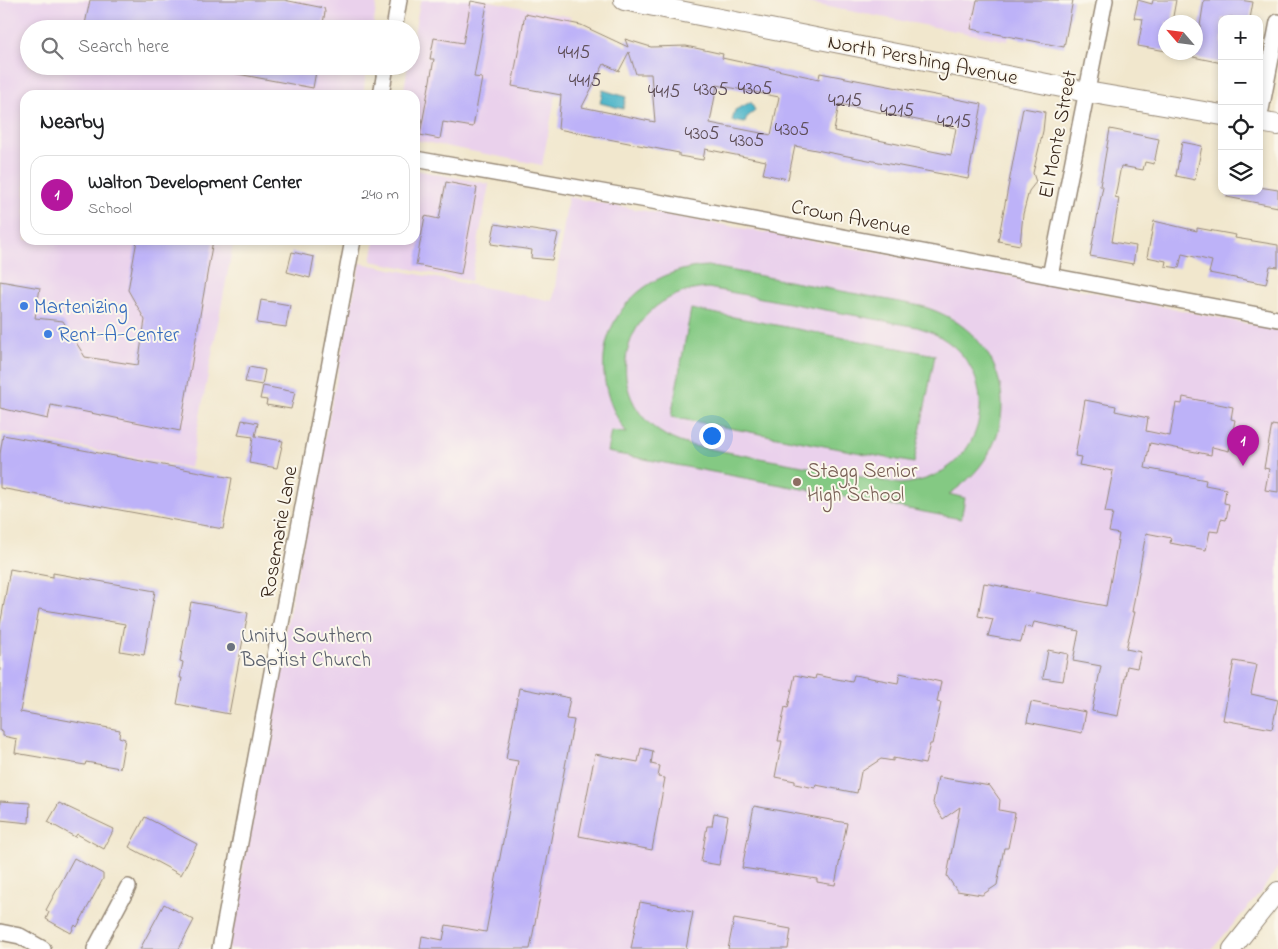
<!DOCTYPE html>
<meta charset="utf-8">
<style>
:root{--surface:#fff;--page:#f2f2f2;--text:#202124;--muted:#757577;--line:#e0e0e0;--accent:#b5179e}
body{margin:0;font-family:"Indie Flower",sans-serif;background:var(--page);color:var(--text)}
.controls{position:absolute;right:15px;top:15px;display:grid;overflow:hidden;border-radius:10px;box-shadow:0 2px 8px #0003}
.controls button{width:45px;height:45px;display:grid;place-items:center;padding:0;border:0;border-bottom:1px solid var(--line);background:var(--surface);color:var(--text);font:25px sans-serif}
.compass{position:absolute;left:1158px;top:15px;width:45px;height:45px;border-radius:50%;background:var(--surface);box-shadow:0 2px 8px #0003;rotate:298deg}
.you{position:absolute;left:711px;top:435px;width:18px;height:18px;margin:-12px;border:4px solid #fff;border-radius:50%;background:#1a73e8;box-shadow:0 0 0 8px #1a73e833}
.badge{display:grid;place-items:center;width:32px;height:32px;border-radius:50%;background:var(--accent);color:#fff;font-size:16px;font-weight:700}
.pin{position:absolute;translate:-50% -41px;filter:drop-shadow(0 1px 2px #0008)}
.pin::after{content:'';position:absolute;top:26px;width:18px;height:15px;background:inherit;clip-path:polygon(0 0,100% 0,50% 100%)}
.list{margin:0;padding:0;list-style:none}
h2{display:flex;justify-content:space-between;align-items:center;height:65px;margin:0;padding:0 20px;font-size:21px}
h2 small{font-size:16px;font-weight:400;color:var(--muted)}
.list li{display:grid;grid-template-columns:32px 1fr auto;gap:15px;align-items:center;box-sizing:border-box;height:80px;margin:0 10px 10px;padding:0 10px;border:1px solid var(--line);border-radius:15px}
.list b{display:block;font-size:19px;white-space:nowrap}
.list p{margin:0;font-size:16px;white-space:nowrap;color:var(--muted)}
.list em{font-size:16px;font-style:normal;color:var(--muted)}
.icon{flex:none;width:28px;height:28px;fill:none;stroke:currentColor;stroke-width:2;stroke-linecap:round;stroke-linejoin:round}
.map{position:relative;flex:none;width:1278px;height:949px;overflow:hidden}
.search{position:absolute;background:var(--surface);box-shadow:0 2px 8px #0003;left:20px;top:20px;width:400px;height:55px;display:flex;align-items:center;gap:12px;box-sizing:border-box;padding:0 18px;border-radius:28px;color:var(--muted);font-size:19px}
.panel{position:absolute;background:var(--surface);box-shadow:0 2px 8px #0003;left:20px;top:90px;width:400px;height:155px;border-radius:15px}
.map>svg:first-child{display:block}
</style>
<div class="map">
<svg width="1278" height="949" viewBox="0 0 1278 949">
<rect width="100%" height="100%" fill="#fbf7ec"/>
<filter id="ink" filterUnits="userSpaceOnUse"><feTurbulence type="fractalNoise" baseFrequency=".02" numOctaves="2"/><feDisplacementMap in="SourceGraphic" scale="10" xChannelSelector="R" yChannelSelector="G"/><feConvolveMatrix kernelMatrix="1 2 1 2 8 2 1 2 1" color-interpolation-filters="sRGB"/></filter>
<filter id="wash" filterUnits="userSpaceOnUse"><feTurbulence type="fractalNoise" baseFrequency=".0096" numOctaves="4" result="noise"/><feDisplacementMap in="SourceGraphic" scale="20" xChannelSelector="R" yChannelSelector="G"/><feGaussianBlur stdDeviation="1.12" result="paint"/><feColorMatrix in="noise" values="0 0 0 0 0 0 0 0 0 0 0 0 0 0 0 0 0 1.4 0 .05"/><feComposite in="paint" operator="in"/></filter>
<g filter="url(#wash)">
<rect width="100%" height="100%" fill="#f1e7cd"/>
<g fill="#ead1ec">
<polygon points="0,0 377,0 373,29 29,29 29,66 367,66 363,95 25,95 25,240 234,240 190,468 0,432"/>
<polygon points="422,0 484,0 571,17 542,165 415,140 415,95 403,95 408,66 411,66 411,49 420,2"/>
<polygon points="792,0 1016,0 1008,41"/>
<polygon points="415,170 489,184 471,281 371,261 375,240 415,240"/>
<polygon points="568,197 1053,284 1278,330 1278,867 1261,892 1212,949 228,949 285,633 360,263 553,301"/>
</g>
<g fill="#84c983" stroke="#607a50" fill-rule="evenodd">
<path d="M708,266L921,306C1015,332 1031,442 949,494L965,498L961,519L607,452L611,431L627,433C573,359 618,271 708,266ZM708,288L917,327C1010,354 997,477 900,484L689,445C594,419 610,294 708,288Z"/>
<polygon points="691,309 935,355 914,463 671,417"/>
</g>
<g fill="#49b3c7" stroke="#426e72">
<polygon points="603,90 626,97 623,109 600,103"/>
<polygon points="751,102 755,111 747,117 745,123 732,121 735,110"/>
</g>
<g id="blocks">
<g fill="#bdb2f8" fill-rule="evenodd">
<polygon points="90,0 284,0 324,8 325,12 322,29 84,29"/>
<polygon points="977,0 1073,0 1064,47 971,29"/>
<polygon points="1138,0 1152,4 1153,0 1176,0 1172,22 1166,22 1166,51 1138,46 1143,19 1134,18"/>
<polygon points="1204,0 1240,0 1253,2 1250,19 1230,17 1222,19 1222,63 1193,57 1196,52"/>
<polygon points="471,1 487,4 474,77 482,78 473,127 443,122 440,139 420,135 434,59 430,59 434,38 463,43"/>
<path d="M525,14L581,25L628,47L625,39L651,47L686,46L723,54L722,58L819,79L820,73L982,104L968,179L795,146L788,179L763,174L766,161L705,149L703,160L679,156V153L558,129L561,95L512,86ZM629,52L636,74H651L655,122L582,107L604,64L619,71ZM717,85L779,97L771,135L710,123ZM839,104L956,128L951,155L834,131Z"/>
<polygon points="228,66 317,66 313,88 227,72"/>
<polygon points="1023,108 1045,112 1043,131 1033,173 1036,182 1029,191 1023,214 1020,245 998,241"/>
<polygon points="1110,129 1159,139 1154,164 1145,162 1143,170 1121,166 1115,197 1119,198 1112,242 1136,246 1133,264 1090,256 1103,186 1100,186"/>
<polygon points="1182,142 1202,146 1195,180 1176,176"/>
<polygon points="446,182 477,188 461,274 416,265 425,216 439,219"/>
<polygon points="1259,187 1278,190 1278,207 1227,197 1228,191 1259,191"/>
<polygon points="1154,221 1197,231 1197,228 1236,235 1235,238 1278,245 1278,267 1270,266 1266,284 1209,273 1212,261 1182,254 1179,268 1165,266 1166,261 1147,257"/>
<polygon points="495,224 558,234 552,260 531,258 532,250 491,244"/>
<polygon points="137,240 213,240 180,431 51,405 48,419 0,408 0,281 40,288 35,318 63,321 85,357 138,365 145,320 128,290"/>
<polygon points="292,252 314,257 310,278 287,272"/>
<polygon points="261,300 290,305 286,327 257,323"/>
<polygon points="249,367 265,370 262,385 245,382"/>
<polygon points="263,386 295,392 291,409 266,405 267,400 260,399"/>
<polygon points="1183,397 1233,407 1231,419 1235,420 1229,451 1212,447 1211,455 1150,443 1145,468 1206,480 1205,485 1226,489 1224,503 1229,504 1226,520 1221,519 1218,532 1210,531 1206,550 1170,543 1171,538 1146,533 1132,612 1135,612 1126,649 1141,652 1137,668 1127,666 1118,716 1092,711 1101,666 1073,661 1079,631 1034,622 1032,628 1025,626 1021,642 988,636 993,619 978,616 984,583 1106,606 1119,534 1109,532 1113,513 1105,512 1113,471 1079,465 1081,457 1075,456 1085,400 1116,406 1115,411 1148,418 1146,431 1170,436 1176,403 1182,404"/>
<polygon points="242,420 258,423 255,436 283,441 277,468 249,463 253,437 238,435"/>
<polygon points="1272,425 1278,426 1278,492 1265,490 1269,469 1264,468"/>
<polygon points="3,435 232,478 223,529 0,488 0,454"/>
<polygon points="10,569 53,577 53,573 155,591 144,655 120,651 125,624 39,609 20,712 120,730 119,737 125,739 120,768 86,762 85,765 15,753 17,739 3,736 3,732 0,731 0,626"/>
<polygon points="191,602 248,613 229,714 177,704 182,678 180,678 183,662 180,661"/>
<polygon points="1048,650 1068,654 1063,681 1043,678"/>
<polygon points="1234,661 1257,665 1251,694 1278,700 1272,729 1223,720"/>
<polygon points="900,673 941,682 937,702 941,703 932,744 930,744 925,764 893,758 893,761 881,759 861,772 857,793 816,785 815,788 795,784 795,781 775,777 782,741 778,741 785,707 788,708 795,675 815,679 816,675 852,682 854,675 898,683"/>
<polygon points="519,688 570,698 566,719 574,720 530,949 420,949 422,936 443,940 446,925 486,932 518,761 506,759"/>
<polygon points="1031,702 1086,712 1082,733 1027,722"/>
<polygon points="641,748 653,751 651,764 660,766 658,777 665,778 652,850 579,836 595,754 638,762"/>
<polygon points="938,777 990,786 1000,800 999,810 1015,813 1008,848 1004,848 997,885 982,895 957,891 947,876 960,807 943,819 933,803"/>
<polygon points="0,801 30,803 29,823 0,820"/>
<polygon points="59,803 114,829 104,849 77,834 75,837 48,822"/>
<polygon points="754,806 847,823 835,885 817,882 817,879 742,868"/>
<polygon points="714,813 728,816 719,865 701,862 707,826 712,826"/>
<polygon points="145,817 197,844 181,875 129,847"/>
<polygon points="74,858 103,874 103,879 77,927 75,925 71,933 46,919 49,912 46,910"/>
<polygon points="640,902 693,912 686,949 631,949"/>
<polygon points="164,904 194,920 179,949 140,949"/>
<polygon points="734,919 791,929 788,949 728,949"/>
</g>
</g>
</g>
<g filter="url(#ink)">
<use href="#blocks" fill-opacity="0" stroke="#968876" stroke-width="1"/>
<g fill="none" stroke-linecap="round" stroke-linejoin="round">
<defs>
<g id="minor">
<polyline points="394,29 399,0"/>
<polyline points="381,95 386,66"/>
<polyline points="1259,120 1278,22"/>
<polyline points="415,159 647,200 1278,319"/>
<polyline points="1050,276 1105,0"/>
<polyline points="0,932 20,936 43,949"/>
<polyline points="95,949 128,887"/>
<polyline points="220,949 353,240"/>
</g>
<polyline id="tertiary" points="1232,949 1278,891"/>
<g id="secondary">
<polyline points="624,0 1087,92 1222,115"/>
<polyline points="1259,122 1278,125"/>
</g>
</defs>
<use href="#minor" stroke="#968876" stroke-width="18"/>
<use href="#tertiary" stroke="#968876" stroke-width="20"/>
<use href="#secondary" stroke="#968876" stroke-width="22"/>
<use href="#minor" stroke="#fff" stroke-width="15"/>
<use href="#tertiary" stroke="#fff" stroke-width="18"/>
<use href="#secondary" stroke="#fff" stroke-width="20"/>
</g>
</g>
<g fill="#3f7fe0" stroke="#fbf7ec" stroke-width="2">
<circle cx="24" cy="306" r="5"/>
<circle cx="48" cy="334" r="5"/>
</g>
<circle fill="#8d6e63" stroke="#fbf7ec" stroke-width="2" cx="797" cy="482" r="5"/>
<circle fill="#6b7280" stroke="#fbf7ec" stroke-width="2" cx="231" cy="647" r="5"/>
<g text-anchor="middle" stroke-width="4" stroke-linejoin="round" paint-order="stroke">
<g font-size="19" fill="#5c4c54">
<text x="574" y="58">4415</text>
<text x="585" y="86">4415</text>
<text x="755" y="94">4305</text>
<text x="711" y="95">4305</text>
<text x="664" y="97">4415</text>
<text x="845" y="106">4215</text>
<text x="897" y="116">4215</text>
<text x="954" y="127">4215</text>
<text x="792" y="135">4305</text>
<text x="702" y="139">4305</text>
<text x="747" y="146">4305</text>
</g>
<g font-size="21" fill="#3b2a1e" stroke="#fbf7ec">
<text transform="translate(923 59) rotate(11)" y="7">North Pershing Avenue</text>
<text transform="translate(1057 134) rotate(-79)" y="7">El Monte Street</text>
<text transform="translate(851 217) rotate(11)" y="7">Crown Avenue</text>
<text transform="translate(278 532) rotate(-80)" y="7">Rosemarie Lane</text>
</g>
<g font-size="21" fill="#366cbe" stroke="#fbf7ec" text-anchor="start">
<text x="34" y="313">Martenizing</text>
<text x="58" y="341">Rent-A-Center</text>
</g>
<g font-size="21" fill="#785e54" stroke="#fbf7ec" text-anchor="start">
<text x="807" y="477">Stagg Senior<tspan x="807" dy="24">High School</tspan></text>
</g>
<g font-size="21" fill="#5b616d" stroke="#fbf7ec" text-anchor="start">
<text x="241" y="642">Unity Southern<tspan x="241" dy="24">Baptist Church</tspan></text>
</g>
</g>
</svg>
<div class="controls">
<button>+</button>
<button>−</button>
<button><svg class="icon" aria-label="locate" viewBox="0 0 24 24"><circle cx="12" cy="12" r="6"/><path d="M12 2v4M12 18v4M2 12h4M18 12h4"/></svg></button>
<button><svg class="icon" aria-label="layers" viewBox="0 0 24 24"><path d="M12 4l9 5-9 5-9-5zM3 14l9 5 9-5"/></svg></button>
</div>
<svg class="compass" viewBox="-18 -18 36 36"><path d="M0-13l5 13h-10z" fill="#e53935"/><path d="M0 13l5-13h-10z" fill="#757577"/></svg>
<div class="you"></div>
<div class="pin badge" style="left:1243px;top:466px">1</div>
<div class="search"><svg class="icon" aria-label="search" viewBox="0 0 24 24"><circle cx="10" cy="10" r="6"/><path d="M15 15l6 6"/></svg>Search here</div>
<section class="panel">
<h2>Nearby<small></small></h2>
<ul class="list">
<li><span class="badge">1</span><div><b>Walton Development Center</b><p>School</p></div><em>240 m</em></li>
</ul>
</section>
</div>
